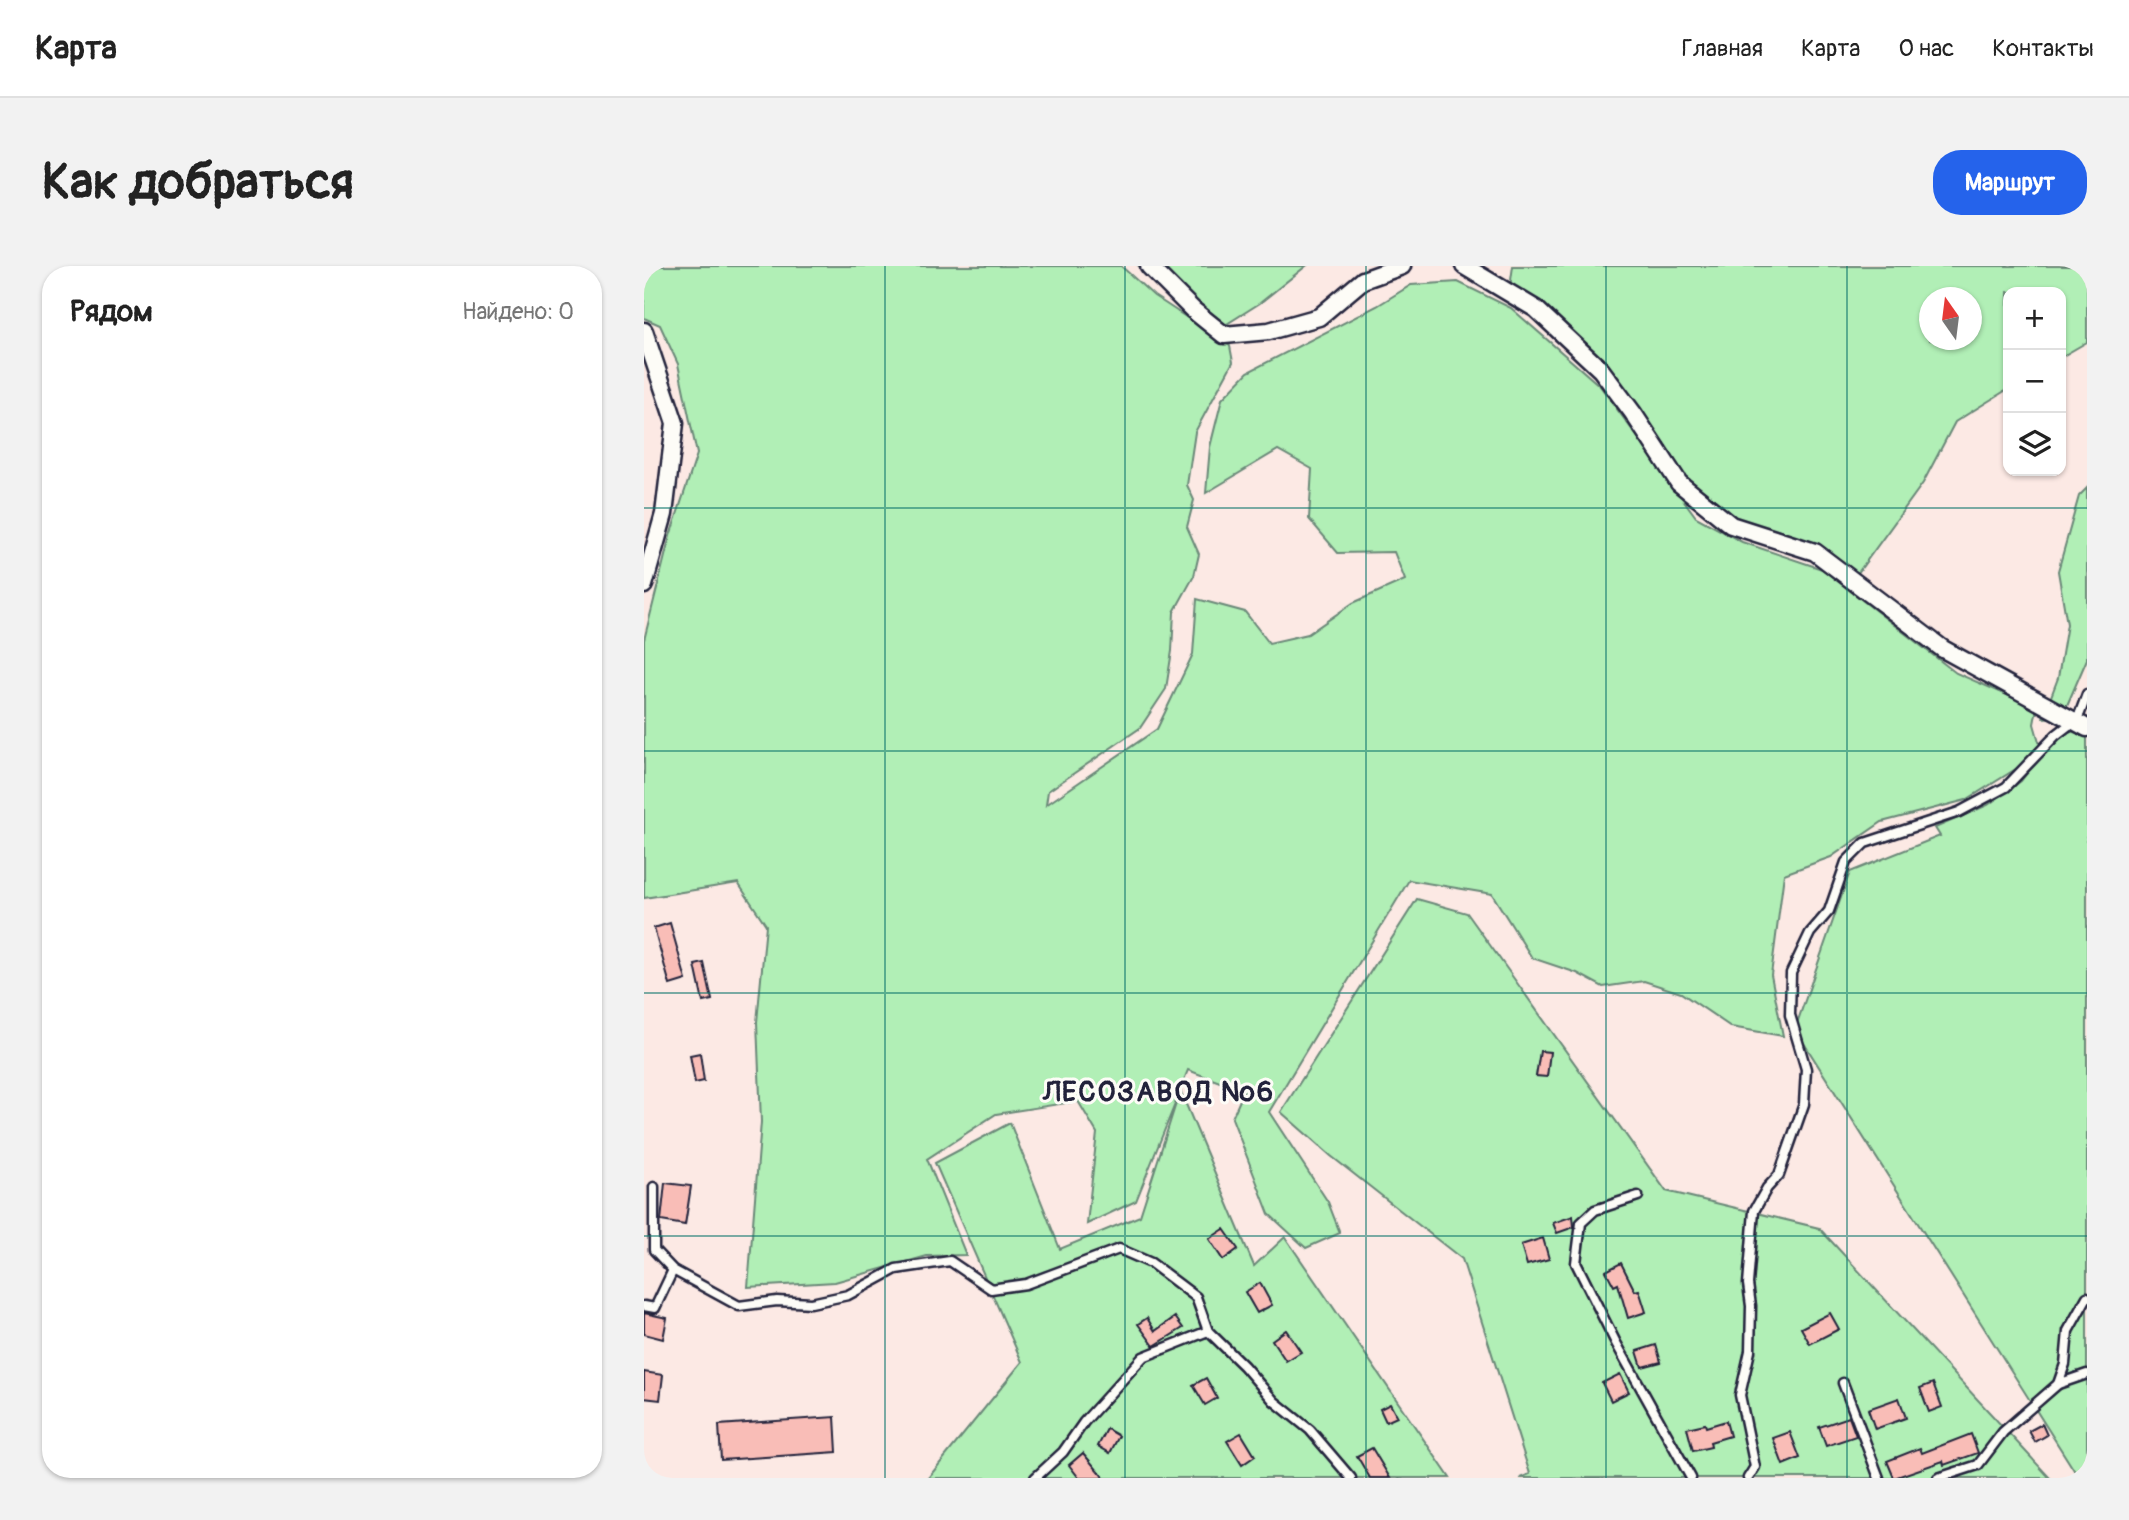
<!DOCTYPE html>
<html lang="ru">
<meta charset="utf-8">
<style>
:root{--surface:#fff;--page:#f2f2f2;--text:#222;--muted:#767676;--line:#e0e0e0;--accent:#2563eb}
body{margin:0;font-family:Pangolin,sans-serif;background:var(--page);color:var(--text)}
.controls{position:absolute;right:21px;top:21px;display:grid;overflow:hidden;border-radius:14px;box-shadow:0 2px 5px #0004}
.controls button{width:63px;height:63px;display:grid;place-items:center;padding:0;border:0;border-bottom:2px solid var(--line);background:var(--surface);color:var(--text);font:35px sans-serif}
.compass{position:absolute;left:1275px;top:21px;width:63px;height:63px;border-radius:50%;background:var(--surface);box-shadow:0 2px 5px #0004;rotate:346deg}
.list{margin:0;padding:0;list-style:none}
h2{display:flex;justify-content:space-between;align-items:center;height:91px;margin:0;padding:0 28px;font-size:30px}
h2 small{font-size:23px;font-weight:400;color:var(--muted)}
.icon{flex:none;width:38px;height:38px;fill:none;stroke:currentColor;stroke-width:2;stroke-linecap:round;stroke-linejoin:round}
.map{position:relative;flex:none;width:1443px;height:1212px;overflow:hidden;border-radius:28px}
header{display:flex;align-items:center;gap:42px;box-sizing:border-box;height:98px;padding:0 35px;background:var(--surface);border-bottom:2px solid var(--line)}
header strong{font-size:33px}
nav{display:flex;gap:38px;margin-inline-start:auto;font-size:24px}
.intro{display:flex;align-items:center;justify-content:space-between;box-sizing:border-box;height:168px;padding:0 42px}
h1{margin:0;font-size:49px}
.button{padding:18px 32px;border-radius:28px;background:var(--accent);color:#fff;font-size:24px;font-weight:700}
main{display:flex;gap:42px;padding:0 42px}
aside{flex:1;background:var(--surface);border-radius:28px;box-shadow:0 2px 5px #0004}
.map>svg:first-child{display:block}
</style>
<header>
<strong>Карта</strong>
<nav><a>Главная</a><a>Карта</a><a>О нас</a><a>Контакты</a></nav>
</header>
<div class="intro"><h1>Как добраться</h1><a class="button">Маршрут</a></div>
<main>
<aside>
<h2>Рядом<small>Найдено: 0</small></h2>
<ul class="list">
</ul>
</aside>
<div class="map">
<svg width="1443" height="1212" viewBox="0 0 1443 1212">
<rect width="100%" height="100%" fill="#fce9e4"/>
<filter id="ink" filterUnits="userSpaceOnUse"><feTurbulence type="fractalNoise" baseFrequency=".0143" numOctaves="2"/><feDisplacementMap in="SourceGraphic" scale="14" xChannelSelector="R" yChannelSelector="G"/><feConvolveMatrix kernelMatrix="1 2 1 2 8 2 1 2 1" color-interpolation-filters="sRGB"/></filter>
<g filter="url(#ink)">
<g fill="#b1efb6" stroke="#6a8878" stroke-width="2" fill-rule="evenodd">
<polygon points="0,0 477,0 510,30 586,80 589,96 551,166 543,219 550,234 543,261 555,288 550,310 530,346 528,385 522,423 496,462 404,525 402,539 513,463 549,388 553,333 601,346 625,377 664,368 709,337 761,314 750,286 694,287 665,253 668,203 634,184 562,227 566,181 578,133 604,106 733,40 767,19 814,16 867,42 956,120 1052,251 1098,276 1178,303 1312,407 1393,442 1390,458 1396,479 1383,496 1322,534 1238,556 1187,591 1140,608 1127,709 1139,770 1087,761 1037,727 1000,715 959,721 933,707 888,692 848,628 765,614 625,846 684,936 696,967 662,982 625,948 588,852 600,825 544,804 536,824 610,1000 641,971 806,1212 284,1212 378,1096 291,897 366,857 416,983 496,950 535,828 492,935 443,958 453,867 434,835 352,848 283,893 322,989 283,990 191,1016 104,1021 117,856 113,756 122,659 94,617 0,632 0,374 26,270 53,188 34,98 16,59 0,52"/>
<polygon points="495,0 662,0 616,37 578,61 522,27"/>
<path d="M869,0H1443V76L1417,91V26H1364V123L1311,156L1279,217L1208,315L1154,272L1107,269L1045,224L966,119L865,28ZM1286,32H1328V74H1286Z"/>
<polygon points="1443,222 1443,393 1418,451 1399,452 1414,412 1423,358 1414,305 1435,230"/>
<polygon points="1425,465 1443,469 1443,1212 1435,1212 1151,763 1206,606 1296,570 1291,562 1344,539 1377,515 1404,479"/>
<polygon points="773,633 823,647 1022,925 1175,962 1406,1212 876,1212 886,1208 818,993 687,890 637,846"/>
</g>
<g fill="#f9bdb7" stroke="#22223b" stroke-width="2">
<polygon points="26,657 42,714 26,719 10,662"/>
<polygon points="60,697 68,734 59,736 51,699"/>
<polygon points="896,785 906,786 903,811 892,810"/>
<polygon points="56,787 60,815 51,817 46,789"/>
<polygon points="21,917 47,920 41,959 17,955"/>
<polygon points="929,950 930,961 913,967 909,957"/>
<polygon points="580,963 594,983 579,994 565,973"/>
<polygon points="899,972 905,993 883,999 877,979"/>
<polygon points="977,997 991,1025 995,1024 1002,1046 984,1052 974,1018 970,1020 962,1005"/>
<polygon points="616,1017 628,1039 613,1047 601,1026"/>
<polygon points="0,1047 23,1052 19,1073 0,1068"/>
<polygon points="1186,1047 1195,1063 1166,1078 1157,1062"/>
<polygon points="531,1051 539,1062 510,1080 494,1058 503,1052 511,1065"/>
<polygon points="642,1064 657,1086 642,1095 628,1074"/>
<polygon points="1012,1079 1017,1096 998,1101 993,1085"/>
<polygon points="0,1106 19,1109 16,1134 0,1132"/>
<polygon points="976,1108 985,1126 967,1135 958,1117"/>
<polygon points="562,1112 573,1132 561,1139 549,1119"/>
<polygon points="1289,1117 1298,1141 1285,1146 1276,1122"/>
<polygon points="1255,1132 1262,1152 1231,1163 1224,1143"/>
<polygon points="746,1138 753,1151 742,1156 736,1143"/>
<polygon points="191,1151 193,1186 77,1194 75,1159"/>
<polygon points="1205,1151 1212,1170 1182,1180 1175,1161"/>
<polygon points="1082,1155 1086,1170 1066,1176 1067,1181 1049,1185 1043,1162 1061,1158 1062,1161"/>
<polygon points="1398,1158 1403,1169 1391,1176 1385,1165"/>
<polygon points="463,1163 475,1170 466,1187 454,1180"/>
<polygon points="1146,1166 1156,1192 1139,1199 1129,1172"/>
<polygon points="597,1167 611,1190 598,1199 583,1175"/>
<polygon points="1327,1168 1334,1187 1300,1199 1299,1195 1250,1212 1243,1195 1276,1182 1278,1187"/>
<polygon points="728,1182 746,1212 726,1212 713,1190"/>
<polygon points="439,1187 460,1212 435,1212 425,1199"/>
</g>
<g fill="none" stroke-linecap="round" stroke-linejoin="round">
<defs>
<g id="service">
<polyline points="10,921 10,984 29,1004 95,1040 133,1035 167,1037 204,1029 252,1003 306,995 347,1023 382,1018 475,983 507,997 552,1031 564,1065 600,1100 630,1135 666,1164 707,1212"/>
<polyline points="994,930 951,944 937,957 932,997 972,1077 1047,1212"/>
<polyline points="0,1040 11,1042 29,1004"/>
<polyline points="1199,1117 1235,1212"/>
<polyline points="1414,1118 1443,1108"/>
<polyline points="391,1212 419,1186 440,1156 499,1091 564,1065"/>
<polyline points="1104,1212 1111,1201 1096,1129 1106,1085 1107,1040 1104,1018 1110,945 1123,922 1135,909 1160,838 1162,803 1146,749 1147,707 1166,667 1185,645 1202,596 1221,577 1315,546 1362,521 1412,469 1429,456 1436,447 1443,428"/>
<polyline points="1294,1212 1334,1199 1359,1166 1414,1118 1421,1098 1424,1065 1443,1031"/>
</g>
<g id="minor">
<polyline points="505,0 549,44 580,69 625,65 675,51 719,14 758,0"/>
<polyline points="820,0 892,43 957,104 989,147 1035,217 1087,259 1171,286 1299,383 1443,462"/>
<polyline points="0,65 31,157 20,248 0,319"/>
</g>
</defs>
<use href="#service" stroke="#22223b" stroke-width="13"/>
<use href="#minor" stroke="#22223b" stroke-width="21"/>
<use href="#service" stroke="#fdfcf7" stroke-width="8"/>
<use href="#minor" stroke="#fdfcf7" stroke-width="16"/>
</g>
</g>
<path fill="none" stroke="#0f766e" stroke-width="2" stroke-opacity="0.55" d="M241,0V1212M481,0V1212M722,0V1212M962,0V1212M1203,0V1212M0,242H1443M0,485H1443M0,727H1443M0,970H1443"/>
<g text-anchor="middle" stroke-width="6" stroke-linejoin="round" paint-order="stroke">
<g font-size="28" font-weight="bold" letter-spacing="2" fill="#22223b" stroke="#fdfcf7">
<text x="515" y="835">ЛЕСОЗАВОД №6</text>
</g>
</g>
</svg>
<div class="controls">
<button>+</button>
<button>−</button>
<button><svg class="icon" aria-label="layers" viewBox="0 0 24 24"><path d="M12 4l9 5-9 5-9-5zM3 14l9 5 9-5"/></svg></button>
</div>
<svg class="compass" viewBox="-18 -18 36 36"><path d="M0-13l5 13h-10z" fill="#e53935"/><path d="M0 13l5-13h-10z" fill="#767676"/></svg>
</div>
</main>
